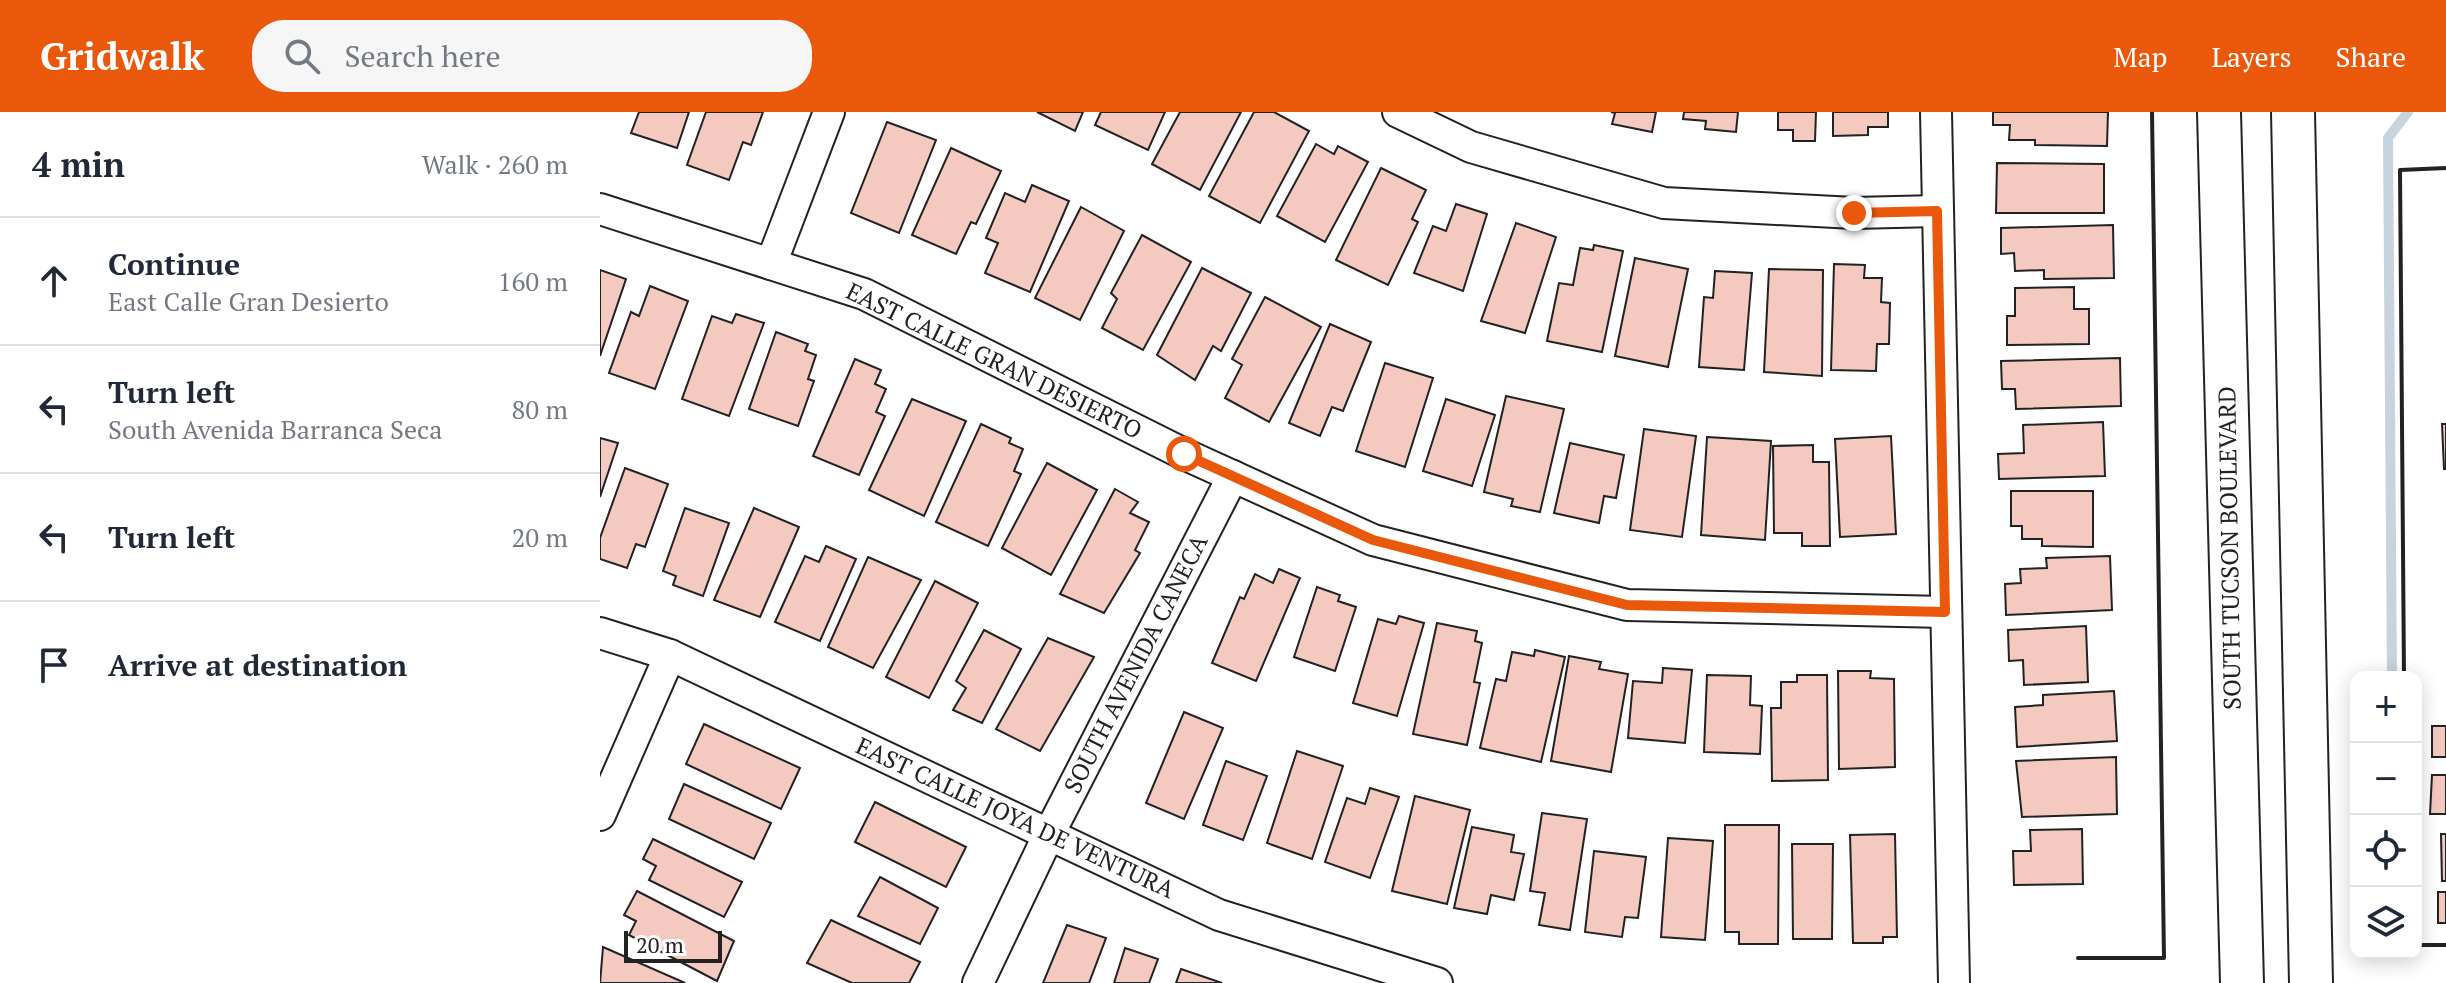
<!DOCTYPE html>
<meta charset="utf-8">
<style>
:root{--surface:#fff;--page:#f6f6f7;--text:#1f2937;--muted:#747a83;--line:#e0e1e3;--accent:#ea580c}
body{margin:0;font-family:"PT Serif",serif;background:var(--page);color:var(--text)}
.controls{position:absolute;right:24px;bottom:24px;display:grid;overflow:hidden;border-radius:16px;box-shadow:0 4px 20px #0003}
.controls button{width:72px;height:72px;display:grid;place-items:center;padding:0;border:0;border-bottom:2px solid var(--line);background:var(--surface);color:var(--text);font:40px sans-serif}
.scale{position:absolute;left:24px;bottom:20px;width:98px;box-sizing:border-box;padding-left:8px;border:4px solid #222;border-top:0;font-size:22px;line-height:28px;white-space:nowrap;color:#222;-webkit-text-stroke:6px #fff;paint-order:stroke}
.stop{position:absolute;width:24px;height:24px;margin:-18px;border:6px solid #ea580c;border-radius:50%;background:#fff}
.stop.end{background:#ea580c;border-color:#fff;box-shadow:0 2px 8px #0008}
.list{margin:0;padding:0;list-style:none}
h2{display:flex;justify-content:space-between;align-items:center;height:104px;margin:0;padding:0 32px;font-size:34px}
h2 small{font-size:26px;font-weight:400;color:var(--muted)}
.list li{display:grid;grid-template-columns:52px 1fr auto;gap:24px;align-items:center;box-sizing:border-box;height:128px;padding:0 32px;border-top:2px solid var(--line)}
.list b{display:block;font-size:30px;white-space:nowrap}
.list p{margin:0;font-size:26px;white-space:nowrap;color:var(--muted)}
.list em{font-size:26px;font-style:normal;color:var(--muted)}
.icon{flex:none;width:44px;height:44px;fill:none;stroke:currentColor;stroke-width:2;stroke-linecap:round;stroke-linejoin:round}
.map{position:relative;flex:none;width:1846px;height:871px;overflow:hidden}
header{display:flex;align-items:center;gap:48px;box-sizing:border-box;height:112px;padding:0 40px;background:var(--accent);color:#fff}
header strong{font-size:38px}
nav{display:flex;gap:44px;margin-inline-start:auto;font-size:28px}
.search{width:560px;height:72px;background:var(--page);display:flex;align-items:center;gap:20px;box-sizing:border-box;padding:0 28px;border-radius:32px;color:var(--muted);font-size:30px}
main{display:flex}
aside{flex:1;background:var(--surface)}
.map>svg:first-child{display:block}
</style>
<header>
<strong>Gridwalk</strong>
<div class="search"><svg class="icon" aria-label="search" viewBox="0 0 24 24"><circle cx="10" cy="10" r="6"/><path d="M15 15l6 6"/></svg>Search here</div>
<nav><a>Map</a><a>Layers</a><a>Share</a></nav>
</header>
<main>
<aside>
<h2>4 min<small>Walk · 260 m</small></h2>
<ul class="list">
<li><svg class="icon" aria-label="ahead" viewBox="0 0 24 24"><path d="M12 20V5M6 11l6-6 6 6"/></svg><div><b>Continue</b><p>East Calle Gran Desierto</p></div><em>160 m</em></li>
<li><svg class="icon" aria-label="left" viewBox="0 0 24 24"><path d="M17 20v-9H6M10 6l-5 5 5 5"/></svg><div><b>Turn left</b><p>South Avenida Barranca Seca</p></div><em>80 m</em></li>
<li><svg class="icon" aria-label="left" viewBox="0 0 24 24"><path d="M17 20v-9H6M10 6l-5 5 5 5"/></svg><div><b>Turn left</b></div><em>20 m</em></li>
<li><svg class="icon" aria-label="arrive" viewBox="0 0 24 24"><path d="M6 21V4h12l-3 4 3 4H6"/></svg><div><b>Arrive at destination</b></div></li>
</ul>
</aside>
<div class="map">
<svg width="1846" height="871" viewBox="0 0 1846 871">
<rect width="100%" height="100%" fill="#fff"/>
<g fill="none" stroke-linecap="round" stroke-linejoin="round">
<polyline stroke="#c7d3dd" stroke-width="10" points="1792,565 1788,26 1808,0"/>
</g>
<g fill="#f3c9c0" stroke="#222" stroke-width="2">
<polygon points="39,0 89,0 77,36 31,21"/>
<polygon points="106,0 163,0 151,33 143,30 129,68 87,53"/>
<polygon points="437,0 483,0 475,19"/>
<polygon points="501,0 565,0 548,38 495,13"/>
<polygon points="580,0 641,0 600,78 552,52"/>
<polygon points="654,0 674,0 709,19 660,111 609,84"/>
<polygon points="1011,0 1056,0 1052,20 1012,12 1015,1"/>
<polygon points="1084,0 1138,0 1136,20 1105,17 1106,9 1083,7"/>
<polygon points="1178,0 1216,0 1215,29 1193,29 1193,18 1178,18"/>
<polygon points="1233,0 1288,0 1288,15 1268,15 1268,23 1233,24"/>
<polygon points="1393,0 1508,0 1507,34 1435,33 1435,28 1409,28 1410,13 1393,13"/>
<polygon points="287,10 336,28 299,121 251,101"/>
<polygon points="716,32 734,42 738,34 768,50 725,130 677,104"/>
<polygon points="351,36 401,59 376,112 371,110 356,142 312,123"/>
<polygon points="1397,51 1504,52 1504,101 1396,101"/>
<polygon points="781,56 826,78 812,107 818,110 788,173 736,148"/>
<polygon points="432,73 469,89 430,180 385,161 398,131 386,126 405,81 425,90"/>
<polygon points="856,92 887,102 863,179 814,161 833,114 846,119"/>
<polygon points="481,95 524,119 480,208 435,186"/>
<polygon points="916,111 956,125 925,221 881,209"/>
<polygon points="1513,113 1514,166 1444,167 1444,158 1415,159 1414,141 1401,142 1401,116"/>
<polygon points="542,123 591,150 543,238 502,216 517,187 511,181"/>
<polygon points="994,133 1023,139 1002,240 947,229 959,171 973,173 980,136 993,138"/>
<polygon points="1035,146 1088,157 1068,255 1015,244"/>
<polygon points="1234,152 1265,153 1264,166 1282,166 1281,190 1290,191 1289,232 1277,232 1276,259 1231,258"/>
<polygon points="602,156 651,181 621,239 613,234 595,268 557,243"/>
<polygon points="1169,157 1223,158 1222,264 1164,260"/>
<polygon points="0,158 26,167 0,244"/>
<polygon points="1115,159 1152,161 1144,258 1099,255 1104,185 1113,186"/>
<polygon points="50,174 88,189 55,277 9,261 31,200 39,204"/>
<polygon points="1474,175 1474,197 1489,197 1489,232 1407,233 1407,204 1415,204 1415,176"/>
<polygon points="665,185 721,215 669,310 625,286 642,253 632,247"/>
<polygon points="136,202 164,211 129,304 82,287 112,204 132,211"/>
<polygon points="730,212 771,230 743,299 732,295 720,324 689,311"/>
<polygon points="176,220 208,232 205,239 216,243 208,267 214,269 198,314 149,297"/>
<polygon points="1520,246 1521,294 1416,297 1415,277 1402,277 1401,249"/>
<polygon points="255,247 281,258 275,272 286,277 276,300 285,304 259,363 213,344"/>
<polygon points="785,251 833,266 805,355 756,339"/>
<polygon points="906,284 964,297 940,400 911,394 913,387 884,380"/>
<polygon points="312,287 366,309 324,404 269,378"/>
<polygon points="846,287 895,303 872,374 823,359"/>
<polygon points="1503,310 1505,364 1399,367 1398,342 1424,341 1423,313"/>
<polygon points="381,312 411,326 409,331 423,337 414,359 421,362 388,434 336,410"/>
<polygon points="1842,312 1846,312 1846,357 1844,357"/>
<polygon points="1044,317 1096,324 1082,425 1030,418"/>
<polygon points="1291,324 1296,422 1240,425 1235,327"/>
<polygon points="1107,325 1171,329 1165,428 1101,423"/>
<polygon points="0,326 18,331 0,385"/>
<polygon points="970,331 1024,343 1016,386 1004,384 999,411 954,401"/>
<polygon points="1213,333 1213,350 1229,350 1230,434 1202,434 1202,421 1174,421 1173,334"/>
<polygon points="447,351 497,378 451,463 402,436"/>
<polygon points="25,356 68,372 45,435 36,432 27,456 0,447 0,426"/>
<polygon points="515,377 538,390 530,401 549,410 535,438 540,441 504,501 460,482"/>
<polygon points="1411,379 1493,379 1493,435 1442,434 1442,427 1422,427 1422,414 1411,414"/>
<polygon points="85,396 129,411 103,484 73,473 76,464 63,459"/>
<polygon points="154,396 199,415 160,505 114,488"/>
<polygon points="226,434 256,447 220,529 175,510 205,444 219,450"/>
<polygon points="1510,444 1512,498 1406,503 1405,472 1421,471 1420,457 1447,456 1446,446"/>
<polygon points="268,445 321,468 273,556 228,535"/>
<polygon points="679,457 700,466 656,569 612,551 640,485 644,487 655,462 673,471"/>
<polygon points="335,469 378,491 329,586 286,565"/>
<polygon points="717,475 740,483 738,489 756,495 735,559 694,545"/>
<polygon points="799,504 824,511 797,604 753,591 778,507 796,512"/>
<polygon points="837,511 877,519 875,529 882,531 874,570 880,571 867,633 813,622"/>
<polygon points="1486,514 1488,570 1424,573 1423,548 1409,549 1408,518"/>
<polygon points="384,518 421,537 382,611 353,598 366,576 356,569"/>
<polygon points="448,526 494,545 440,639 396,617"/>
<polygon points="935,538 965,545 941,650 880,636 896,567 906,569 912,540 934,544"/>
<polygon points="969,544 1001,550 999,557 1028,562 1011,660 951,649"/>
<polygon points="1063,556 1092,558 1085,631 1028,626 1033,569 1062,571"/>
<polygon points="1238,559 1271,559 1270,566 1294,567 1295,655 1239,657"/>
<polygon points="1107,563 1151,564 1150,593 1162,594 1160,642 1104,640"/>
<polygon points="1197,563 1227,563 1228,668 1172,669 1171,596 1181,596 1181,570 1197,570"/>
<polygon points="1514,579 1517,629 1417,635 1415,595 1443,593 1443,583"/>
<polygon points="584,600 623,616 584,707 546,691"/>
<polygon points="104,612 200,656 181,697 86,652"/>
<rect x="1832" y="614" width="14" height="31"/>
<polygon points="697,639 743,654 712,747 667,731"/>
<polygon points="1516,645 1517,702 1422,705 1416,649"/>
<polygon points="626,649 667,664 643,728 603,713"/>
<polygon points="1832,663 1846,663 1846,702 1830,702"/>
<polygon points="84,672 171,711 154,747 69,707"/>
<polygon points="770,676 799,685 770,766 725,750 747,686 765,692"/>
<polygon points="815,684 870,698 847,792 792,779"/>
<polygon points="275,690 366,735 346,775 255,730"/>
<polygon points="942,701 987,707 970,818 939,813 945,781 930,779"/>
<polygon points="1125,713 1179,713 1178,832 1139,832 1139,820 1125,820"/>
<polygon points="872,715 914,723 911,740 924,742 914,788 891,783 887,802 854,796"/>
<polygon points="1482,717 1483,772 1414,773 1413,739 1431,739 1430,718"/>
<polygon points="1295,722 1297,825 1283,825 1283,831 1253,831 1250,723"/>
<polygon points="1841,722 1846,722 1846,769 1842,769"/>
<polygon points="1068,726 1113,729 1105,828 1061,825"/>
<polygon points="53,727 142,770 124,805 49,768 56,754 43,747"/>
<polygon points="1192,732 1233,732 1232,827 1193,827"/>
<polygon points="994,739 1046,745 1038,806 1025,805 1022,825 985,820"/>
<polygon points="280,765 338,796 320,832 258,804"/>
<polygon points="37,779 134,829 117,869 29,823 36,809 24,803"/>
<rect x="1838" y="780" width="8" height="31"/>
<polygon points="231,808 320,850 309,871 252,871 207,851"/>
<polygon points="467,813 506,826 489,871 443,871"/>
<polygon points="3,835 85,871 0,871"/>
<polygon points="525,836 558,847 549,871 514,871"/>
<polygon points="581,857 622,871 576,871"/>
</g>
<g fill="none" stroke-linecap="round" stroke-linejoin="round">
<defs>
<g id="minor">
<polyline points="798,0 871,35 1064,91 1254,101 1337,99"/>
<polyline points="1336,0 1354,871"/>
<polyline points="0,97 264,182 584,342 773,428 1027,493 1345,500"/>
<polyline points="171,152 229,0"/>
<polyline points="0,521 70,543 619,803 837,871"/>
<polyline points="0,703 70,543"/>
<polyline points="378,871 449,722 633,364"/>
</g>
<g id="secondary">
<polyline points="1619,0 1642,871"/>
<polyline points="1693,0 1711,871"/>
</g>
</defs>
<use href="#minor" stroke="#222" stroke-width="34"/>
<use href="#secondary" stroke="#222" stroke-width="46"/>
<use href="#minor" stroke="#fff" stroke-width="30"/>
<use href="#secondary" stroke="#fff" stroke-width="42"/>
<g stroke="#222" stroke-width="4">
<polyline points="1804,565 1800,58 1846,56"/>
<polyline points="1816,833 1846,833"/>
<polyline points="1478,846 1564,846 1552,0"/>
</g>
</g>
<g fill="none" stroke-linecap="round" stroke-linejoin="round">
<polyline stroke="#ea580c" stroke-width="10" points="584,342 773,428 1027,493 1345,500 1337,99 1254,101"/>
</g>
<g text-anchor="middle" stroke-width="6" stroke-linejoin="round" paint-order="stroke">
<g font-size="24" fill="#222" stroke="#fff">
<text transform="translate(394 249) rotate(26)" y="8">EAST CALLE GRAN DESIERTO</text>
<text transform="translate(1630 436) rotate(-91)" y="8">SOUTH TUCSON BOULEVARD</text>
<text transform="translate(536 552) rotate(-63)" y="8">SOUTH AVENIDA CANECA</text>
<text transform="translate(415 706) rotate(25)" y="8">EAST CALLE JOYA DE VENTURA</text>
</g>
</g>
</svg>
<div class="controls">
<button>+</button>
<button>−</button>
<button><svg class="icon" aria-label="locate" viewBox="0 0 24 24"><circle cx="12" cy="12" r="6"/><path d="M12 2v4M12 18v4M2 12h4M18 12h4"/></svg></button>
<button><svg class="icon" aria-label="layers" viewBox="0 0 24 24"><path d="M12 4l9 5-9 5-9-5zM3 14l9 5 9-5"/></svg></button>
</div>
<div class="scale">20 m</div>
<div class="stop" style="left:584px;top:342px"></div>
<div class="stop end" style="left:1254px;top:101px"></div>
</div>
</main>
